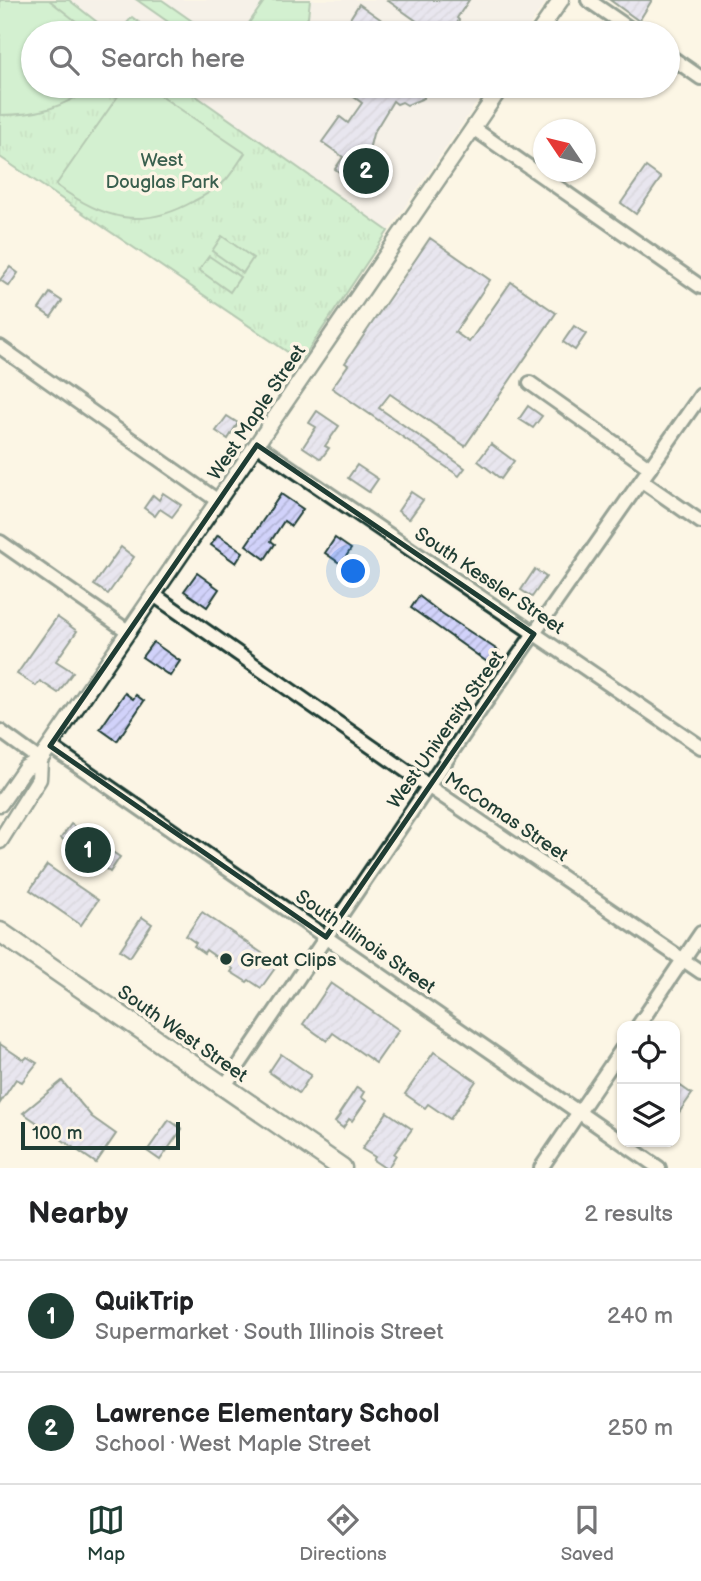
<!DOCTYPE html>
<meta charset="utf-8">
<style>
:root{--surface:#fff;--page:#f2f2f2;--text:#202124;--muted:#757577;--line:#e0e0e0;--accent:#1f3d34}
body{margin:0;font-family:"Balsamiq Sans",sans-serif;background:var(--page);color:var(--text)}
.controls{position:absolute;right:21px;bottom:21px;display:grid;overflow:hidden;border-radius:14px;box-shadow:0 2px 5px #0004}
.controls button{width:63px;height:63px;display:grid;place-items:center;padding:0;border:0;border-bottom:2px solid var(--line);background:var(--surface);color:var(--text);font:35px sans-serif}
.compass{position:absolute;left:533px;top:119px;width:63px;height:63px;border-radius:50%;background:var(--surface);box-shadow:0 2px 5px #0004;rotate:305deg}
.scale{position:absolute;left:21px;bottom:18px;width:159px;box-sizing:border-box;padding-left:7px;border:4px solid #1f3d34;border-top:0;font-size:19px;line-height:24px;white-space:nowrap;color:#1f3d34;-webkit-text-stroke:5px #fcf5e5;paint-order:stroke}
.you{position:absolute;left:354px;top:572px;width:24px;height:24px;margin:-18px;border:5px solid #fff;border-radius:50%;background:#1a73e8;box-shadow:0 0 0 10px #1a73e833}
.badge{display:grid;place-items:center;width:46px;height:46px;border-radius:50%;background:var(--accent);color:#fff;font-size:23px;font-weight:700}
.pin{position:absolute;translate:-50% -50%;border:4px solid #fff;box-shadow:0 2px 7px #0006}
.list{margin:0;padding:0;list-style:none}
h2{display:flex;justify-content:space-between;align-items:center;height:91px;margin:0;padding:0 28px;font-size:30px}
h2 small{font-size:23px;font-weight:400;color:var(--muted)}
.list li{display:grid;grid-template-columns:46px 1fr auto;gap:21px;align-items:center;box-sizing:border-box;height:112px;padding:0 28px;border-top:2px solid var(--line)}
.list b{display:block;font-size:26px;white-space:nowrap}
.list p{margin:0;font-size:23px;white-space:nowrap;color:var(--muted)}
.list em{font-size:23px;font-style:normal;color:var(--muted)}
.icon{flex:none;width:38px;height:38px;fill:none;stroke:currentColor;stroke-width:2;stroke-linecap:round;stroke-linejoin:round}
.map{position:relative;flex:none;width:701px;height:1168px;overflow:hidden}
.search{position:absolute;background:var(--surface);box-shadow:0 2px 5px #0004;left:21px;right:21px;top:21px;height:77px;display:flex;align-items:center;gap:18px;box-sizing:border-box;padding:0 24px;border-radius:38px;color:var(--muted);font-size:26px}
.sheet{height:315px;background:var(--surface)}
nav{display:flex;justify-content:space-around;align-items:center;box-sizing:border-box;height:98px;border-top:2px solid var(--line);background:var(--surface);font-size:19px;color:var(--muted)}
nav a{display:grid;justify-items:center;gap:4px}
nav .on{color:var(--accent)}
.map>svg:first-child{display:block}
</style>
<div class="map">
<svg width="701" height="1168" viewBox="0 0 701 1168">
<defs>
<pattern id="grass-tufts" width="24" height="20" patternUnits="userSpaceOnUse" patternTransform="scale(1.75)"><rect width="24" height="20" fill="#a3e9b5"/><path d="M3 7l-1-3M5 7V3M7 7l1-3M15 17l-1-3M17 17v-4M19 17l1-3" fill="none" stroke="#8cc99c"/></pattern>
<pattern id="building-hatch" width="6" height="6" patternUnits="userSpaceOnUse" patternTransform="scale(1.75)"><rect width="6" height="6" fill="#d1d2fa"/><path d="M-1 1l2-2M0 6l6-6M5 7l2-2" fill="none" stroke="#b3b5d7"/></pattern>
</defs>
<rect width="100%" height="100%" fill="#fcf5e5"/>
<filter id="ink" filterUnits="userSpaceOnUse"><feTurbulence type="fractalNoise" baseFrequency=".0143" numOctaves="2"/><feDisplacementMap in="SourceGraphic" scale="14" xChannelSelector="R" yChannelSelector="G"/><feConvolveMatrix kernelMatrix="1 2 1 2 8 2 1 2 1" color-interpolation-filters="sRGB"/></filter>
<g filter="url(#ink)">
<g fill="#efeaeb">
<polygon points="69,0 547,0 524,33 111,33"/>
<polygon points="182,86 488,86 388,231"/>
</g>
<g fill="url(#grass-tufts)" stroke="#619374" stroke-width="2">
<polygon points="0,0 69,0 111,33 33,33 33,86 182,86 388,231 301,361 0,157"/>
<polygon points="132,17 153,33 125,33 121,30"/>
</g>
<g fill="#a3e9b5" stroke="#619374" stroke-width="2">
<path d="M0,0H49L91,33H33V86H93C63,108 37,115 0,115Z"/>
<polygon points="137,0 162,0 209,33 184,33"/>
<polygon points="265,0 310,0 308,17 300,33 242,33"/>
<path d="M125,86H146L245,153C239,162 233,172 226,180C217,188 204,196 194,201C141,231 103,219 56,185Z"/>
<polygon points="222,236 253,258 243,273 212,251"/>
<polygon points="209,256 240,277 230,292 199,270"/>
</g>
<g fill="url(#building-hatch)" stroke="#1f3d34" stroke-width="2">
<polygon points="387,0 469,0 457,18 459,20 450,33 445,33 431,24 428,29"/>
<polygon points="610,0 652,0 639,21"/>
<polygon points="359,4 400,33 341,33"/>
<polygon points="350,86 425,86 424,98 407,105 402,102 397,104 393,101 373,134 368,154 370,156 352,181 335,169 343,157 322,142 340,117 348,123 362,103 346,91"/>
<polygon points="646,167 661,178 636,214 621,203"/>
<polygon points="430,238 490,280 455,332 469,342 511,282 556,313 465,446 390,394 379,408 465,468 459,476 332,388 348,365 345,363"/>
<polygon points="10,267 18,273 9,286 0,280"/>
<polygon points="50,293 62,301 51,317 39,309"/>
<polygon points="574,326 586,334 575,350 563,342"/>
<polygon points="528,406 542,416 533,428 519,419"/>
<polygon points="317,411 339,426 325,446 329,448 321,459 303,447 316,427 309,423"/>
<polygon points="227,416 238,423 228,439 216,431"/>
<polygon points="491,444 514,461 501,479 478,461"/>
<polygon points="357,465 378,479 369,492 348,478"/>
<polygon points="411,492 423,500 409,519 398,511"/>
<polygon points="163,493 181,505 172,517 160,509 155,516 144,508 153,495 159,500"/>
<polygon points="281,494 303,509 291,526 284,521 271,541 275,544 265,559 246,545"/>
<polygon points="218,535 243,552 236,563 211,545"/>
<polygon points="335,538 351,549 341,564 325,553"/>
<polygon points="121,547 134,557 108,594 94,585"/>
<polygon points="535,569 546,577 532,597 521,590"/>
<polygon points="197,573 219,589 207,607 184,591"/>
<polygon points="419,596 437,610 499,651 490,664 411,608"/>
<polygon points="57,617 77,631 56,661 73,672 58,693 40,681 36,686 17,674"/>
<polygon points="153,642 180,661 170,676 142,657"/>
<polygon points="125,693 133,699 136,695 144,701 117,741 100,729"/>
<polygon points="71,824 120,857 110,872 99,864 97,866 72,849 73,847 61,838"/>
<polygon points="47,865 98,900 81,925 30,890"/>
<polygon points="202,912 278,964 261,988 249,980 247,982 231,972 233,969 206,950 204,953 194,946 196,943 186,936"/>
<polygon points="142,917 152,924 130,957 120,950"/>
<polygon points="331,983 399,1030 376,1063 333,1033 327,1041 303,1024"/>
<polygon points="0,1044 24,1060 27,1057 37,1063 22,1082 16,1079 0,1103"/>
<polygon points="434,1052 476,1081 450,1119 428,1104 425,1108 405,1094"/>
<polygon points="281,1054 311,1075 299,1093 269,1072"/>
<polygon points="62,1081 92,1117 116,1134 96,1163 23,1113"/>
<polygon points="675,1082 692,1094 675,1118"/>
<polygon points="357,1087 364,1092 361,1097 366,1101 352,1121 349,1119 343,1128 335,1122 340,1115 339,1114"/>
<polygon points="387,1112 412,1129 394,1154 396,1155 388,1168 385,1168 373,1160 375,1157 362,1149"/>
<polygon points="169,1120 182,1129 160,1160 147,1151"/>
</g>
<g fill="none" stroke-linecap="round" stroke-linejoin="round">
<defs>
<g id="minor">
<polyline points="588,0 636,33"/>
<polyline points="668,55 701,78"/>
<polyline points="473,128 701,287"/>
<polyline points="0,347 218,501"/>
<polyline points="530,383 650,468"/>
<polyline points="257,445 701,747"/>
<polyline points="642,481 701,522"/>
<polyline points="0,542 129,632"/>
<polyline points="154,595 428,786 701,972"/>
<polyline points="0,731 40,760"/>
<polyline points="50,746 659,1168"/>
<polyline points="638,1026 701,933"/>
<polyline points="224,1087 481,709 701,395"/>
<polyline points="541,1168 622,1049"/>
</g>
<g id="tertiary">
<polyline points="538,33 561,0"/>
<polyline points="0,804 25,768 40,760 50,746 502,86"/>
<polyline points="0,841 39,779 40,760"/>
</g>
<polyline id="secondary" points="0,932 342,1168"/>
</defs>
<use href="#minor" stroke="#1f3d34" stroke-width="18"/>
<use href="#tertiary" stroke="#1f3d34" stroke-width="19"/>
<use href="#secondary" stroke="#1f3d34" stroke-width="23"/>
<use href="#minor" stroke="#fcf5e5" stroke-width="12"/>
<use href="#tertiary" stroke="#fcf5e5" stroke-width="14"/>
<use href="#secondary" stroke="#fcf5e5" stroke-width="18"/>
</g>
</g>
<path d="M0 0H701V1168H0ZM257,445L534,634L326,937L50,746Z" fill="#fcf5e5" fill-opacity=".55" fill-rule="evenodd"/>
<path fill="none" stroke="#1f3d34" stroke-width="5" stroke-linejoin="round" d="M257,445L534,634L326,937L50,746Z"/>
<circle fill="#1f3d34" stroke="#fcf5e5" stroke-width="2.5" cx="226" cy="959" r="7"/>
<g text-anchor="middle" stroke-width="7" stroke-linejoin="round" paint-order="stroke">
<g font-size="19" fill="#395f4e" stroke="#fcf5e5">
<text x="162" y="166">West<tspan x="162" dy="22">Douglas Park</tspan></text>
</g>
<g font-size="19" fill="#1f3d34" stroke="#fcf5e5">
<text transform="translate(256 412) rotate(-56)" y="7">West Maple Street</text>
<text transform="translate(490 580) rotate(34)" y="7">South Kessler Street</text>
<text transform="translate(445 729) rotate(-55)" y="7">West University Street</text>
<text transform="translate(507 816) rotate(34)" y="7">McComas Street</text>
<text transform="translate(366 941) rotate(35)" y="7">South Illinois Street</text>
<text transform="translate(183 1033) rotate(35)" y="7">South West Street</text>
</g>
<g font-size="19" fill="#1f3d34" stroke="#fcf5e5" text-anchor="start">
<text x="240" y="966">Great Clips</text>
</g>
</g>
</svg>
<div class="controls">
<button><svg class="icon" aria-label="locate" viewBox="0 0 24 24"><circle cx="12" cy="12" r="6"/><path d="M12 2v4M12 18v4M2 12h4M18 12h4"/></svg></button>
<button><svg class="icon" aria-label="layers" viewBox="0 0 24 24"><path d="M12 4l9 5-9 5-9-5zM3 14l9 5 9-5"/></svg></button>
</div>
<svg class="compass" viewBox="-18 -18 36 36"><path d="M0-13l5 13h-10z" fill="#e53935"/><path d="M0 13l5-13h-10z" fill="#757577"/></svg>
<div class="scale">100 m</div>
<div class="you"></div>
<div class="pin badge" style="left:88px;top:850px">1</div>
<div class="pin badge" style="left:366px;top:171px">2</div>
<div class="search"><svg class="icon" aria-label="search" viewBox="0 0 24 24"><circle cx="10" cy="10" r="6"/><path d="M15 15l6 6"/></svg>Search here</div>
</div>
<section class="sheet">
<h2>Nearby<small>2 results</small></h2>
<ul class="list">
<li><span class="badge">1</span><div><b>QuikTrip</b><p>Supermarket · South Illinois Street</p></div><em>240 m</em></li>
<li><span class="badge">2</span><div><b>Lawrence Elementary School</b><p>School · West Maple Street</p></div><em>250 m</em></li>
</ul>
</section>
<nav>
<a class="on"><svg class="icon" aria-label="map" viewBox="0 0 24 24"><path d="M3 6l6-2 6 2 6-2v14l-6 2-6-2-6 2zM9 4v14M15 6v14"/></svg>Map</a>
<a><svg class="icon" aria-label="directions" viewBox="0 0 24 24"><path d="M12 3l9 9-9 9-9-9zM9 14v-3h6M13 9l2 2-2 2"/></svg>Directions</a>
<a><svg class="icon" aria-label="saved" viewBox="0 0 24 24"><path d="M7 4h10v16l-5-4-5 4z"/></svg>Saved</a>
</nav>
